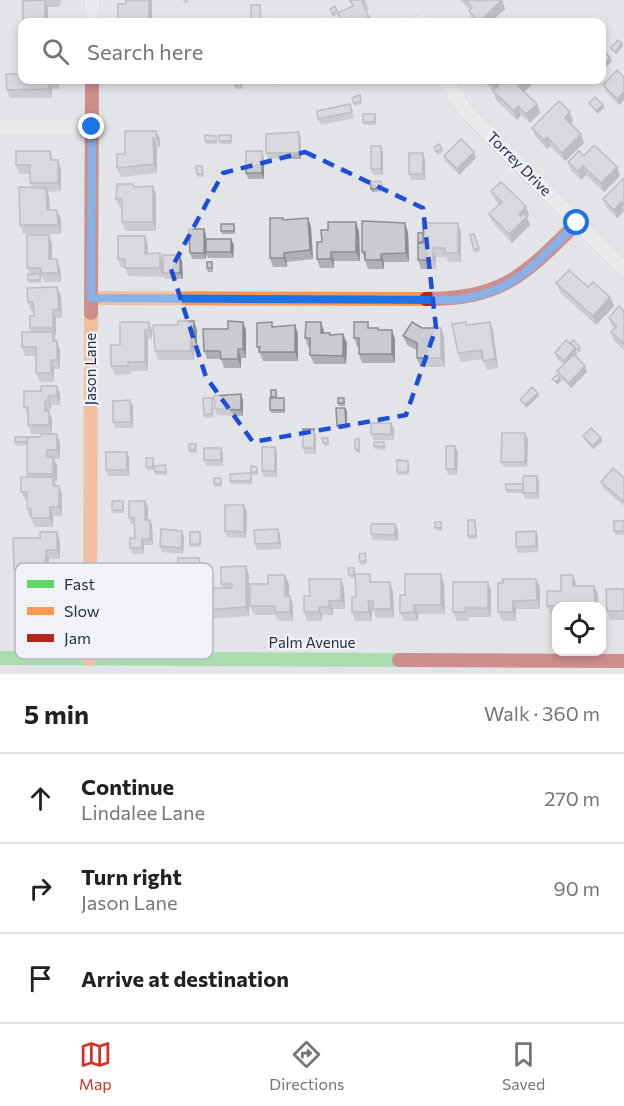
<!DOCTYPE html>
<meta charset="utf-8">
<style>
:root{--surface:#fff;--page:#f6f6f6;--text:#202124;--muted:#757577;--line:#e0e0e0;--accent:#d93025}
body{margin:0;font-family:Commissioner,sans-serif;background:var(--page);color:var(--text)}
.controls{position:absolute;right:18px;bottom:18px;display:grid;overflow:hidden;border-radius:12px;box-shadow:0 3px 9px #0003}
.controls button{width:54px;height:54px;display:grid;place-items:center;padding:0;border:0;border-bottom:2px solid var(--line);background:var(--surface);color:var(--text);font:30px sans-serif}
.stop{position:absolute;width:18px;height:18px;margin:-14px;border:4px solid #1a73e8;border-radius:50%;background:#fff}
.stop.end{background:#1a73e8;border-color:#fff;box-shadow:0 2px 6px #0008}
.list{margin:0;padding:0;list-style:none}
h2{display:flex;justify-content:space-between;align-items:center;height:78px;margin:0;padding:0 24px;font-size:26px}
h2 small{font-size:20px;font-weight:400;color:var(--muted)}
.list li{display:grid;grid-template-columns:39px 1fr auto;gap:18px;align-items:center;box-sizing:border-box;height:90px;padding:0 24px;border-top:2px solid var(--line)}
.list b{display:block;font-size:22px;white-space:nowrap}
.list p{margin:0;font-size:20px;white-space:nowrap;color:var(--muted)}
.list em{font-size:20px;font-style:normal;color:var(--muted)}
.icon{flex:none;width:33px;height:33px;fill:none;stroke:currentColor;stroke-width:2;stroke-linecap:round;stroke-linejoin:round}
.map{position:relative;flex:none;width:624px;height:674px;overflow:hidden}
.search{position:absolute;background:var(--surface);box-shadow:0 3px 9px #0003;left:18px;right:18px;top:18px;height:66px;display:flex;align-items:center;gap:15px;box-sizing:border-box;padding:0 21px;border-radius:12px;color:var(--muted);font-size:22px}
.sheet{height:348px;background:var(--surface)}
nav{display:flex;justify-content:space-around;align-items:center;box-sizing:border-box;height:84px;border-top:2px solid var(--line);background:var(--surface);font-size:16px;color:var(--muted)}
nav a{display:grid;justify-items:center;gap:3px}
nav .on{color:var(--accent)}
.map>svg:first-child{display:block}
</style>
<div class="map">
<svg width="624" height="674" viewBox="0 0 624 674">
<rect width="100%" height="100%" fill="#e3e4e8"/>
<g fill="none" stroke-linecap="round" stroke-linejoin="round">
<defs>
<g id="street">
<polyline points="422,21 423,22"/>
<polyline points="92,22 92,0"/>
<polyline points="445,80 466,111 624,269"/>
<polyline points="0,127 92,127"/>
</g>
</defs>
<use href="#street" stroke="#c0c1c6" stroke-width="16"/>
<use href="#street" stroke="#f2f2f4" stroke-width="15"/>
<polyline stroke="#63d668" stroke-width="14" points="0,658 399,660"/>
<g stroke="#ff974d" stroke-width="14">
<polyline points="91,298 426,299"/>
<polyline points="90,659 91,313"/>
</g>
<g stroke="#b3261e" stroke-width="14">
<path d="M426,299C504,299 525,274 577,223"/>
<polyline points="91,313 92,80"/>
<polyline points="399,660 624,661"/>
</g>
</g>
<g fill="#aeafb3">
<polygon points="23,0 61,0 60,7 47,7 48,9 23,22"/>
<polygon points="152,0 152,22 118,22 126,4"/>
<polygon points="183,0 188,0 189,3 184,3"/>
<polygon points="349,0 365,0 369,9 366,11 371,22 341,22 338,13 352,6"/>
<polygon points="460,0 502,0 505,9 491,22 475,22 472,20 469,11 470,10"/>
<polygon points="335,6 338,14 333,17 330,9"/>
<polygon points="6,74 59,80 59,89 52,89 52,98 10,98 7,90"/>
<polygon points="624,77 619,105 605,91 603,85"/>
<polygon points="121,80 136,80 136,82 121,81"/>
<polygon points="235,80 242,80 242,89 236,89"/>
<polygon points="272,80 285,80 285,81 274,85"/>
<polygon points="483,80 529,80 531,85 524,92 537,104 540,113 530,123 521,115 517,120 496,100 493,91"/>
<polygon points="360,95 362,104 355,106 352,98"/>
<polygon points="350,104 354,118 321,125 318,119"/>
<polygon points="375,114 376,117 376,125 364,125 363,122"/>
<polygon points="573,121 571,124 584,143 565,161 550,146 547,149 535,136 532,128"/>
<polygon points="156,131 160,139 160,147 157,147 157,173 121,177 117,168 125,154"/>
<polygon points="231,135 232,144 220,144 219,141"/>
<polygon points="216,136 217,139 217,144 206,144 205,141"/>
<polygon points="301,138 301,159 268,159 266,153"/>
<polygon points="439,144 443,152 437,155 434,147"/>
<polygon points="50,151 53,160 58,160 61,169 61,191 47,192 49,196 50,210 61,219 61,234 23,234 20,225 32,187 30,183 30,174 19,174 16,165"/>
<polygon points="383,152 383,175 373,175 371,169"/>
<polygon points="474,152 476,158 459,175 446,162 444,156"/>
<polygon points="423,153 425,159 425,180 411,180 409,174"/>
<polygon points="584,156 617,167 620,176 604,192 586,175 581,180 571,171 568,162"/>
<polygon points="264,157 264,179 248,179 246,173"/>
<polygon points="202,166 204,177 198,177 197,174"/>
<polygon points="624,178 624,211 617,218 606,207 603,199"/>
<polygon points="133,184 134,187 153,186 156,195 156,231 125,231 122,222 122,208 120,208 116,199"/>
<polygon points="383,184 383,191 372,192 371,189"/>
<polygon points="491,191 526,206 529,215 527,218 530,225 512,243 493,223 489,214 499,205 495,200"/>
<polygon points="308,218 311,227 313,259 287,262 287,267 273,267 270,258 284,220"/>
<polygon points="234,224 235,227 235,234 222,234 221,231"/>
<polygon points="204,229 206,235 206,239 234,245 233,258 208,258 206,254 206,259 192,259 190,253"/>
<polygon points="359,231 360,261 334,261 334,268 320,268 317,259 322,242"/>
<polygon points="408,232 409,262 384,262 384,269 368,269 362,252"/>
<polygon points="461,232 461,262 448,262 446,257 436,257 436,269 421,269 418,260 418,233"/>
<polygon points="474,234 480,251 475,253 470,235"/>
<polygon points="52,244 52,259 57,259 60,268 61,282 44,282 42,277 41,277 41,283 29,283 28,280 30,274 27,268"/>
<polygon points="148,245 148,253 163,261 182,261 183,279 165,279 163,274 163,277 128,276 125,268 121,268 118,259"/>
<polygon points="212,262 213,272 208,272 207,268"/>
<polygon points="556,283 588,287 614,306 596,325 560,292"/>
<polygon points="57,287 61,296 62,318 56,318 55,337 60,350 60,369 54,369 54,382 40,382 36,373 36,356 25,356 22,347 31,332 30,328 34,316 33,311 31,311 28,302"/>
<polygon points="624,311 624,350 614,341 611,332 615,329 612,326 609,318"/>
<polygon points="149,322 152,331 152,339 148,339 148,371 131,371 131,374 115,375 111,366 120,345"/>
<polygon points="243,322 246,330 246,358 241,358 241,368 224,368 221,359 207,359 204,351 228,329"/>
<polygon points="466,322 467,324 493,330 498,368 487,370 483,359 461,362 458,353"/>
<polygon points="295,325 298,334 298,361 263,361 257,347"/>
<polygon points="370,328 378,328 379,330 395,339 395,363 362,363 359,354 359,347 357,347 354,338"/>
<polygon points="422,328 441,328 444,337 445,367 420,367 417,358 417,350 407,345 403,336"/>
<polygon points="197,330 197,346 194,346 194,360 158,360 155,351"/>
<polygon points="324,331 324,333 330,333 330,335 343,334 347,343 346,364 314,364 310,355 310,347 308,347 305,338"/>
<polygon points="570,343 582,350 579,353 576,350 577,354 576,356 587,372 571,388 559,377 557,371 563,364 557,359 555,353 571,345"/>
<polygon points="57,386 60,394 60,405 51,405 51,410 48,410 49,411 52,419 52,434 31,434 28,425 28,416 24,407 41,391"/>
<polygon points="276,390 277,398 285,402 285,413 271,413 270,410 271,397"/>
<polygon points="241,394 243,400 243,416 217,415 215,409"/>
<polygon points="213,401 214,417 205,418 204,415"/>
<polygon points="345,401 345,406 339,406 338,403"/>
<polygon points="133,406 133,428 115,428 113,422"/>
<polygon points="345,408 347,411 347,429 338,429 337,426"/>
<polygon points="391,423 394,429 394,440 373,440 371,434"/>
<polygon points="525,433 528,439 527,467 504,467 501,462"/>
<polygon points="316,435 316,454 305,454 303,448"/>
<polygon points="583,436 601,438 602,441 593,449 584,439"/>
<polygon points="328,438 329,446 324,446 323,443"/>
<polygon points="359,439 360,442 360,453 356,452 355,449"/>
<polygon points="15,442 60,443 60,459 54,459 57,466 57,482 55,482 57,486 59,486 62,495 62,516 53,516 53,527 34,527 31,518 30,518 27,509 27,500 25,500 21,492 28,477 27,474 27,445 16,446"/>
<polygon points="386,445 385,450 375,449 374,446"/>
<polygon points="197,447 197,453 190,453 189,450"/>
<polygon points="221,448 223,454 223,466 206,466 204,460"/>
<polygon points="127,452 129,458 129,476 108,476 106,470"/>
<polygon points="458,452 457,475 448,475 446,469"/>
<polygon points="277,453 277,477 264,477 262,471"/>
<polygon points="408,461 409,464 409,475 398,475 397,472"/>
<polygon points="154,462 154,470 147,470 146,467"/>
<polygon points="257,467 258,470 258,475 252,475 251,472"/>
<polygon points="166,468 167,475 156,475 155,472"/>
<polygon points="252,476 252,484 231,484 230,481"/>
<polygon points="537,476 539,482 539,499 525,499 523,493 507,493 506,490 523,484"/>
<polygon points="624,478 624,506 603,488 601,482"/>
<polygon points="222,481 222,487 215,487 214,484"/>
<polygon points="145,501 148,507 148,520 150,520 152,526 153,545 144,545 144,554 132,554 130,548 135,538 134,524 131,524 129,518"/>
<polygon points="124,504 124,513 113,513 112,510"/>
<polygon points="247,511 246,538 227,537 225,531"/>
<polygon points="624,521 624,535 616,535 614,531"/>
<polygon points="476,523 477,539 469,539 468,536"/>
<polygon points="442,525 442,531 436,530 435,527"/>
<polygon points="398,530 398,541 373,540 371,534"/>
<polygon points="182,531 184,537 183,554 162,552 160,546"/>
<polygon points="57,532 60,541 60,559 49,559 48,574 59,583 60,603 54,603 52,629 37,629 33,620 33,578 17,578 14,569 40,538"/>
<polygon points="200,532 201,535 201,547 191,547 190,544"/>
<polygon points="280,535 281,549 257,550 255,544"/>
<polygon points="538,537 538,552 518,553 516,547"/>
<polygon points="365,553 367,564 361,565 360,562"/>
<polygon points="199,558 201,564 201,578 199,578 201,585 202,617 177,617 176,615 161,615 158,606 184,590 184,578 180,578 178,572"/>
<polygon points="246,566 249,575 249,616 208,619 205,610 223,588 221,584"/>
<polygon points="123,570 127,579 127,585 144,593 144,620 112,620 109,611"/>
<polygon points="355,571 355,578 350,578 349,575"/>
<polygon points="341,579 344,588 345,609 333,609 333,615 322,615 322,621 307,621 304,612 310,596"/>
<polygon points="372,582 390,582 393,591 394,618 376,618 373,610 372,610 372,621 355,621 352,612 356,597"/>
<polygon points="444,583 445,614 418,614 418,621 404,621 400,613 405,595"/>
<polygon points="498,583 540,587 540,609 516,609 516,621 502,621 498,612"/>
<polygon points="289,584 289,596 293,605 293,621 278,621 276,615 254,615 250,606"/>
<polygon points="576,584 576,586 594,586 598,594 598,606 556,606 556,615 550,615 547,606 561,591"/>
<polygon points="624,589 624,620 610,620 607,611"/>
<polygon points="491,591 491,617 469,617 469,621 457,621 453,612"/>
</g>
<g fill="#8d8e92">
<polygon points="45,0 48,9 48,22 45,22"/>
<polygon points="149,0 152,0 152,22 150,22 149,19"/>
<polygon points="502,0 505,9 491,22 480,22"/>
<polygon points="622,43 623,46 616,55 615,52"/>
<polygon points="610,58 612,61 602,71 602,67"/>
<polygon points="56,80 59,80 59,89"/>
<polygon points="499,80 511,80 496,94 493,85"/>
<polygon points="525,80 529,80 531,85 521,95 518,86"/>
<polygon points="49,81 52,89 52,98 49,89"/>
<polygon points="624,92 624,100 619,105 617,99"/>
<polygon points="537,104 540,113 530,123 526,114"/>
<polygon points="603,105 604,108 597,114 596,111"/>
<polygon points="518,106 521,115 517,120 514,111"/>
<polygon points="570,112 573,121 568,126 565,118"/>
<polygon points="156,131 160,139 160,147 157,138"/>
<polygon points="299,132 301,138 301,159 299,153"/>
<polygon points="581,134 584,143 565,161 562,153"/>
<polygon points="547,137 550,146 547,149 544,140"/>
<polygon points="153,138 157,147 157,173 154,164"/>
<polygon points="381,146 383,152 383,175 381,169"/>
<polygon points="262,151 264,157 264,179 262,173"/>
<polygon points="474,152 476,158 459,175 457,169"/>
<polygon points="423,153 425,159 425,180 423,174"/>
<polygon points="58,160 61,169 61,191 58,183"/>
<polygon points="583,166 586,175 581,180 578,171"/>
<polygon points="617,167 620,176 604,192 601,183"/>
<polygon points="153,186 156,195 156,231 153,222"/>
<polygon points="46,188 49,196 50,219 47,210"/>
<polygon points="621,202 624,211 617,218 614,210"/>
<polygon points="526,206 529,215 527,218 530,225 512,243 509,234 519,214"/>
<polygon points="57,210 61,219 61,234 58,225"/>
<polygon points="308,218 311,227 313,259 310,250"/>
<polygon points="356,222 359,231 360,261 356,252"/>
<polygon points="405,223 408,232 409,262 406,253"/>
<polygon points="458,223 461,232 461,262 458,253"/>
<polygon points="204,229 206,235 206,259 204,253"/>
<polygon points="49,235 52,244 52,268 49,259"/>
<polygon points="145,236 148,245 148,262 145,254"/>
<polygon points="231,239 234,245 233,258 231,252"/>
<polygon points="433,248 436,257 436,269 433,260"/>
<polygon points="331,252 334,261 334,268 331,259"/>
<polygon points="160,253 163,262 163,277 160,268"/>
<polygon points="284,253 287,262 287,267 284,258"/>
<polygon points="381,254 384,262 384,269 381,260"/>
<polygon points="180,255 182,261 183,279 180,273"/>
<polygon points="57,259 60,268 61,282 58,273"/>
<polygon points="57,287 61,296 62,318 59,309"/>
<polygon points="610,297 614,306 596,325 593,316"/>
<polygon points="53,310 56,318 56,337 53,328"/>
<polygon points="194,321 197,330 197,346 194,337"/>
<polygon points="149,322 152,331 152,339 149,330"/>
<polygon points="243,322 246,330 246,358 243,349"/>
<polygon points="321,322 324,331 324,342 321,333"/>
<polygon points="490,322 493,330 498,368 495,359"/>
<polygon points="295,325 298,334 298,361 295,352"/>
<polygon points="441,328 444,337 445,367 441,358"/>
<polygon points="145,330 148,339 148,371 145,362"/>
<polygon points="392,330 395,339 395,363 392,354"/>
<polygon points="343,334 347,343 346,364 343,356"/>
<polygon points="191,337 194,346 194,360 191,351"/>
<polygon points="57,341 60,350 60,369 57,360"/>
<polygon points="575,348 577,354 566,367 564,361"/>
<polygon points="238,349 241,358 241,368 238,359"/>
<polygon points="51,360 54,369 54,382 51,373"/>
<polygon points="585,366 587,372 571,388 569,383"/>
<polygon points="560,378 561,381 557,385 556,382"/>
<polygon points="57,386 60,394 60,405 57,396"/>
<polygon points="538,393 539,396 526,408 525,405"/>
<polygon points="241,394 243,400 243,416 241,410"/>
<polygon points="48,396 51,405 51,410 48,401"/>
<polygon points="130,400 133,406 133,428 131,422"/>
<polygon points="45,401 48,410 48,419 45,411"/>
<polygon points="345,408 347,411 347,429 346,426"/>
<polygon points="49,411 52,419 52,434 49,425"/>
<polygon points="391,423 394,429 394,440 391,434"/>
<polygon points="314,429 316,435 316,454 314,448"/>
<polygon points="525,433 528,439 527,467 525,462"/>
<polygon points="57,434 60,443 60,459 57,450"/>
<polygon points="601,438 602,441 593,449 592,446"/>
<polygon points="455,446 458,452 457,475 455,469"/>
<polygon points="275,447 277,453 277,477 275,471"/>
<polygon points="221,448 223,454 223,466 221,460"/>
<polygon points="127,452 129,458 129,476 127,470"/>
<polygon points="53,457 57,466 57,482 53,474"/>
<polygon points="537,476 539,482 539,499 537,493"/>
<polygon points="59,486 62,495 62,516 59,507"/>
<polygon points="145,501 148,507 148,526 145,520"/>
<polygon points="244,505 247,511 246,538 244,532"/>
<polygon points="50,507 53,516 53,527 50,518"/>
<polygon points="150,520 152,526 153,545 150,539"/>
<polygon points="395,524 398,530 398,541 395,535"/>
<polygon points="278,529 280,535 281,549 279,543"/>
<polygon points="182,531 184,537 183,554 181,548"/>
<polygon points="536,531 538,537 538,552 536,546"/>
<polygon points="57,532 60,541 60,559 57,550"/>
<polygon points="142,539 144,545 144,554 142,548"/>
<polygon points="46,550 49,559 48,577 45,569"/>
<polygon points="199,558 201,564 201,578 199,572"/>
<polygon points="246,566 249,575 249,616 246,607"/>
<polygon points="123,570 127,579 127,593 123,585"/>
<polygon points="56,574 59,583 60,603 56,595"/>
<polygon points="441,574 444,583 445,614 441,605"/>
<polygon points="285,575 289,584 289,605 285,596"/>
<polygon points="573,575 576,584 576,595 573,586"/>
<polygon points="198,576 201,585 202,617 198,608"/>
<polygon points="341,579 344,588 345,609 341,600"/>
<polygon points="536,579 540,587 540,609 537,600"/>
<polygon points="390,582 393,591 394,618 391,609"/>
<polygon points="488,582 491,591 491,617 488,608"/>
<polygon points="141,585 144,593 144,620 141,611"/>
<polygon points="594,586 598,594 598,606 595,606"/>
<polygon points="51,595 54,603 52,629 49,620"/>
<polygon points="290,596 293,605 293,621 290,612"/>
<polygon points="329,601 333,609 333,615 329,607"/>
<polygon points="368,601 372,610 372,621 369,612"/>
<polygon points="513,601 516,609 516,621 513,612"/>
<polygon points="414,605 418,614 418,621 414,612"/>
<polygon points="319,607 322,615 322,621 319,612"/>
</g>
<g fill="#cacbd0" stroke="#8d8e92" stroke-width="1.5">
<polygon points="45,0 45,22 23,22 23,1"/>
<polygon points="126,0 149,0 149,19 134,19 134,22 118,22 118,4 126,4"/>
<polygon points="350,0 365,0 362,2 369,17 366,18 369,22 342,22 338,13 353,6"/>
<polygon points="465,0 502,0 479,22 469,11 472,7"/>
<polygon points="251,5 260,5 261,22 251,22"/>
<polygon points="335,6 337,11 332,14 330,9"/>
<rect x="204" y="21" width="25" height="1"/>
<polygon points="618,40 622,43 615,52 611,48"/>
<polygon points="605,52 610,58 602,67 602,56"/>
<polygon points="617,70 624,77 624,92 617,99 603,85"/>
<polygon points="6,74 22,74 22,80 56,80 49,81 49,89 7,90"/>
<rect x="235" y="80" width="6" height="6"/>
<polygon points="272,80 281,80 273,82"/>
<polygon points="487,80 499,80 493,85"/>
<polygon points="504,80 525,80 518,86 537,104 526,114 518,106 514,111 493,91"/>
<polygon points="360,95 361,101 354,103 352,98"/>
<polygon points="595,97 603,105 596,111 589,103"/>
<polygon points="559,101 570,112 565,118 581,134 562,153 547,137 544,140 532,128"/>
<polygon points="350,104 352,112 318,119 317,111"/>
<rect x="363" y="114" width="12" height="8"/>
<polygon points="125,131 156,131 157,138 153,138 154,164 117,168 117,154 125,154"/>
<polygon points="299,132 299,153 266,153 266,134"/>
<polygon points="205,135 216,136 216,141 205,141"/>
<rect x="219" y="135" width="12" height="6"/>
<polygon points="461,139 474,152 457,169 444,156"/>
<polygon points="439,144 442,149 436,152 434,147"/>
<polygon points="594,145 617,167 601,183 583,166 578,171 568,162 579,151 584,156"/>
<rect x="371" y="146" width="10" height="23"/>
<polygon points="16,151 50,151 51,160 58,160 58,183 30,183 30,165 16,165"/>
<rect x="246" y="151" width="16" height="22"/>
<rect x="409" y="153" width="14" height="21"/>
<polygon points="196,166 202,166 203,174 197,174"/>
<polygon points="624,178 624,205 621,202 614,210 603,199"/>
<polygon points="381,181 382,188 371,189 370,182"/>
<polygon points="501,182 526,206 519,214 521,216 523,213 527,217 509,234 489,214 502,202 491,191"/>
<polygon points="117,184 133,184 134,187 153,186 153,222 122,222 122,199 116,199"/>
<polygon points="19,187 46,188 47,210 57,210 58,225 20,225"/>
<polygon points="270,218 283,218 283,220 308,218 310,250 284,253 284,258 270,258"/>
<polygon points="362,221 405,223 406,253 381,254 381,260 365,260 365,252 362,252"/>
<polygon points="328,222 356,222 356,252 331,252 331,259 317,259 317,242 322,242 321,230 328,230"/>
<polygon points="423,223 458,223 458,253 445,253 445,248 433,248 433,260 418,260 418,243 423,243"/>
<rect x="221" y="224" width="13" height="7"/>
<polygon points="189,229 204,229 204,253 190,253"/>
<rect x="418" y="233" width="5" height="9"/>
<polygon points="474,234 479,248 474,250 470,235"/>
<polygon points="27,235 49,235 49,259 57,259 58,273 41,273 41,268 27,268"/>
<polygon points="118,236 145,236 145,254 160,253 160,268 125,268 125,259 118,259"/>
<rect x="206" y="239" width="25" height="13"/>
<rect x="163" y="255" width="17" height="18"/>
<rect x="207" y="262" width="5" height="6"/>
<polygon points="569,270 588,287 593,282 610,297 593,316 556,283"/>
<rect x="28" y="274" width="12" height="6"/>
<polygon points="57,287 59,309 53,310 53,328 30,328 30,316 34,316 33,302 28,302 27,288"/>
<polygon points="619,306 624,311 624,344 611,332 617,326 609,318"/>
<polygon points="178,321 194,321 194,337 191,337 191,351 155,351 153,325 178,325"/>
<polygon points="228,321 243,322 243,349 238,349 238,359 221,359 220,351 204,351 203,329 228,329"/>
<polygon points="120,322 149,322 149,330 145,330 145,362 128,362 128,366 111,366 111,345 120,345"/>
<polygon points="272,322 272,327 295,325 295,352 259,352 260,347 257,347 257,323"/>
<polygon points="306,322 321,322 321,333 330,333 330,335 343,334 343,356 310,355 310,338 305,338"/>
<polygon points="354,322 368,322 368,328 378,328 378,330 392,330 392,354 359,354 359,338 354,338"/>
<polygon points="412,322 422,328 441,328 441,358 417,358 417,343 403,336"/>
<polygon points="466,322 466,325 490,322 495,359 483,361 482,350 458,353 452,324"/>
<polygon points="22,332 53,332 53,341 57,341 57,360 51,360 51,373 36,373 36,347 22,347"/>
<polygon points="566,340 575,348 564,361 555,353"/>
<polygon points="573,340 580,347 578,350 570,343"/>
<polygon points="574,354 585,366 569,383 557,371"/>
<polygon points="557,375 560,378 556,382 552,379"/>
<polygon points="41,386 57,386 57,396 48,396 48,401 45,401 45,411 49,411 49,425 28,425 28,407 24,407 24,391 41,391"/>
<polygon points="532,387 538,393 525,405 520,400"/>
<rect x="271" y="390" width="5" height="7"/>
<polygon points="241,394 241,410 215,409 214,396"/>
<polygon points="203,398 212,398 212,414 204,415"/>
<rect x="270" y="398" width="14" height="12"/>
<rect x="338" y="398" width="6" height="5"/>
<polygon points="130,400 131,422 113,422 113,401"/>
<polygon points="336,408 345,408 346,426 337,426"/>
<rect x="371" y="423" width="20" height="11"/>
<polygon points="591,428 601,438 592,446 583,436"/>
<rect x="303" y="429" width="11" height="19"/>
<polygon points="502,433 525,433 525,462 501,462"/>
<polygon points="41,434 57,434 57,450 47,450 47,457 53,457 53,474 27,474 27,437 41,437"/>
<polygon points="15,437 34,437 27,437 27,442 15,442"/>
<polygon points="322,438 328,438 328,443 323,443"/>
<polygon points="355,439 359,439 359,450 355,449"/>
<polygon points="374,442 384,442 384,447 374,446"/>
<polygon points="189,444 196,444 195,450 189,450"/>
<rect x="446" y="446" width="9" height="23"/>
<rect x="262" y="447" width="13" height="24"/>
<rect x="204" y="448" width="17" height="12"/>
<rect x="106" y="452" width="21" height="18"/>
<rect x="146" y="458" width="7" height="9"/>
<polygon points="397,460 408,461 408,472 397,472"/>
<polygon points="165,465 166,472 155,472 154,466"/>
<polygon points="251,466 257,467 257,472 251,472"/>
<polygon points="613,468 624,478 624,502 601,482"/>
<polygon points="251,473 251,481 230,481 230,474"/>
<rect x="523" y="476" width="14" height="17"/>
<polygon points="21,477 53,477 53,486 59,486 59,507 50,507 50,518 31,518 31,509 27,509 27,492 21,492"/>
<rect x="214" y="478" width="7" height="6"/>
<rect x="506" y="484" width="17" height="6"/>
<rect x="112" y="501" width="11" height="9"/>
<polygon points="129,501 145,501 145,520 150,520 150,539 142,539 142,548 130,548 130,538 135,538 134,518 129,518"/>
<polygon points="225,505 244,505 244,532 225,531"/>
<polygon points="468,520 475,520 476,536 468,536"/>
<rect x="614" y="521" width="10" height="10"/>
<polygon points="435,522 441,522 441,528 435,527"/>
<polygon points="371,524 395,524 395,535 371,534"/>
<polygon points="161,529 182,531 181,548 160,546"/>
<polygon points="278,529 279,543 255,544 254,530"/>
<polygon points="536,531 536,546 516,547 516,532"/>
<polygon points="40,532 57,532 57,550 46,550 45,569 14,569 13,538 40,538"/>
<rect x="190" y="532" width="10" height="12"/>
<polygon points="365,553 366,561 360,562 359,554"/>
<rect x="178" y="558" width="21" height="14"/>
<polygon points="246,566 246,607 205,610 205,588 232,588 232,584 221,584 221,567"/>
<polygon points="348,568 354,568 354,575 349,575"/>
<polygon points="355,574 370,574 370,582 390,582 391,609 373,609 373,601 368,601 369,612 352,612 352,597 356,597"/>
<polygon points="405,574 441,574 441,605 414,605 414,612 400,613 400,595 405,595"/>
<polygon points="268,575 285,575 285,596 290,596 290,612 275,612 275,606 250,606 250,584 268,584"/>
<polygon points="561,575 573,575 573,586 594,586 595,606 571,606 571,603 563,603 563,606 547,606 547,591 561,591"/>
<polygon points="309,579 341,579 341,600 329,601 329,607 319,607 319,612 304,612 304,596 310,596"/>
<polygon points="503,579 536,579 537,600 513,601 513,612 498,612 498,583 503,583"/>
<polygon points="453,582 488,582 488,608 465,608 465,612 453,612"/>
<polygon points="606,589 624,589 624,611 607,611"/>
</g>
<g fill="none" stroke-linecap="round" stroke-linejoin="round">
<path stroke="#1a73e8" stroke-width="8" d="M92,127L91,298L453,300C516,293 534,264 577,223"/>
</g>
<path d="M0 0H624V674H0ZM305,152L423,208L436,328L406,415L253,442L206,377L171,269L223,173Z" fill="#e3e4e8" fill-opacity=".55" fill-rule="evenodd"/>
<path fill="none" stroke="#1d4ed8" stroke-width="4.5" stroke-dasharray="12 8" stroke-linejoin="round" d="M305,152L423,208L436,328L406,415L253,442L206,377L171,269L223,173Z"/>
<g text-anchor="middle" stroke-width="4.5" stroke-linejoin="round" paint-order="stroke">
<g font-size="15" fill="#262e44" stroke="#f0f2f8">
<text transform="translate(519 164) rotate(45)" y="5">Torrey Drive</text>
<text transform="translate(91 369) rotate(-90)" y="5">Jason Lane</text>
<text x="312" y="648">Palm Avenue</text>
</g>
</g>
<rect x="15" y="563" width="198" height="96" rx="9" fill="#f0f2f8" stroke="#b3b7c2" stroke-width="1.5"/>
<rect x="27" y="580" width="27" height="8" fill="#63d668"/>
<rect x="27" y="607" width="27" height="8" fill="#ff974d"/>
<rect x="27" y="634" width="27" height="8" fill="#b3261e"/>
<g font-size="16" fill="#262e44">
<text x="64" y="590">Fast</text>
<text x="64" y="617">Slow</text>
<text x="64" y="644">Jam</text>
</g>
</svg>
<div class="controls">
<button><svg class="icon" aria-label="locate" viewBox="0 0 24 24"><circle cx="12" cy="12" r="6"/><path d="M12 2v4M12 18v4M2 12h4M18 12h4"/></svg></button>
</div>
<div class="stop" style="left:577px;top:223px"></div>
<div class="stop end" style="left:92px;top:127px"></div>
<div class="search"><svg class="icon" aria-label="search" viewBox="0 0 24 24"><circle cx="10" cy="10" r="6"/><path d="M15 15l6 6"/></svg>Search here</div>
</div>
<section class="sheet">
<h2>5 min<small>Walk · 360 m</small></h2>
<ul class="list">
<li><svg class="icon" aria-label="ahead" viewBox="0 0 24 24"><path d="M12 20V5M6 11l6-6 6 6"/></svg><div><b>Continue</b><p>Lindalee Lane</p></div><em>270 m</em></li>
<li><svg class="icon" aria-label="right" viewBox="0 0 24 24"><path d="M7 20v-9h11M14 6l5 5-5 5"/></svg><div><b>Turn right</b><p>Jason Lane</p></div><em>90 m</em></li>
<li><svg class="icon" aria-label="arrive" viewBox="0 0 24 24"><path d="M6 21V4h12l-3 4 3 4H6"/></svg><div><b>Arrive at destination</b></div></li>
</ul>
</section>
<nav>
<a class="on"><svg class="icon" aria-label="map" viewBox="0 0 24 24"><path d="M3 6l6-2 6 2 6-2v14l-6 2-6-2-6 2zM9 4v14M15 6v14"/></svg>Map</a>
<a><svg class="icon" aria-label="directions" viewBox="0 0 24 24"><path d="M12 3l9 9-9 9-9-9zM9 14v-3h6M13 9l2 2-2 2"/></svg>Directions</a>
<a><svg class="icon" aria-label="saved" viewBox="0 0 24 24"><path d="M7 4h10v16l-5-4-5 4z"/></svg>Saved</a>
</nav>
